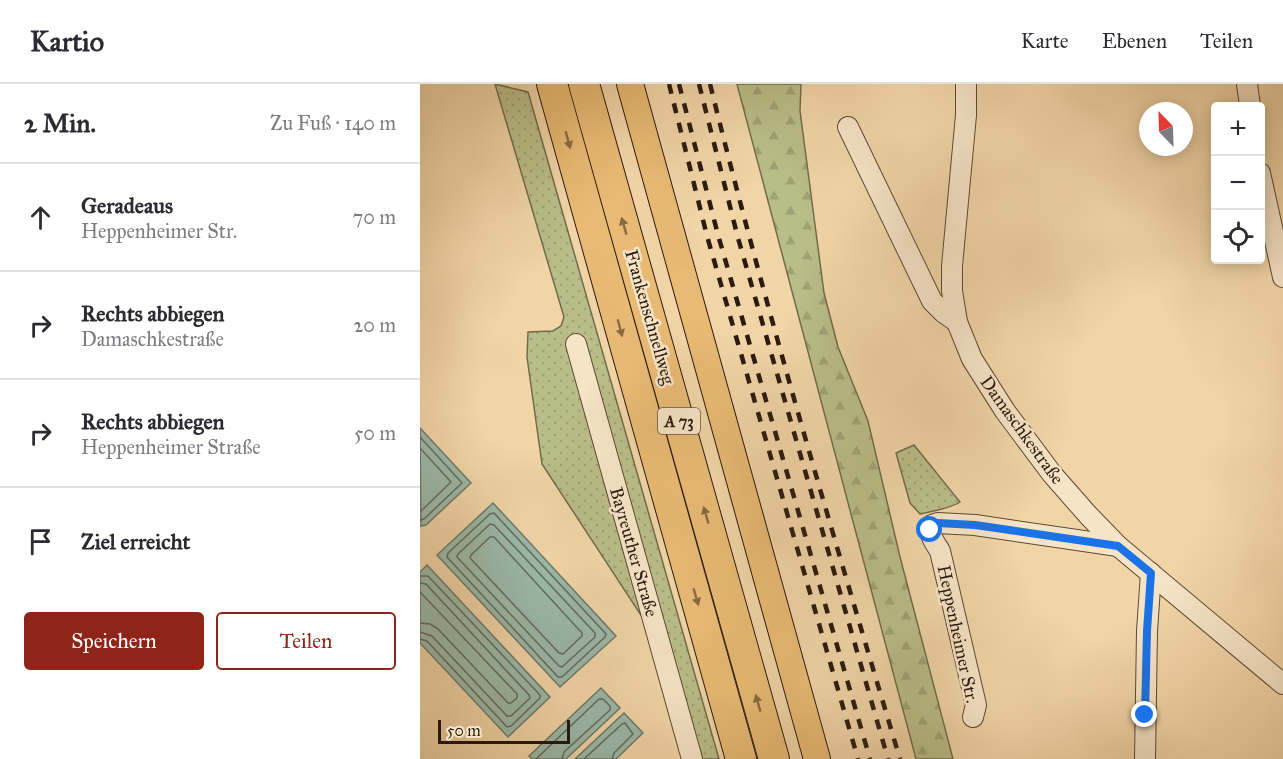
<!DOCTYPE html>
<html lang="de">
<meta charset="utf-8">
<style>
:root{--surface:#fff;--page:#f7f7f7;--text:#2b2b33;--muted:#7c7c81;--line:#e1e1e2;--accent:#8f2418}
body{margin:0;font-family:"IM FELL Great Primer",serif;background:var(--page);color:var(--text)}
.controls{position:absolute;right:18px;top:18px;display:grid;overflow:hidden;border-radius:6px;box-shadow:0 3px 15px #0003}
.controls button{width:54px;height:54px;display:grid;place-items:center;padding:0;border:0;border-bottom:2px solid var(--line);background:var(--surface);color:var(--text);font:30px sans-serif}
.compass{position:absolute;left:719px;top:18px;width:54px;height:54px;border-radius:50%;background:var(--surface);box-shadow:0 3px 15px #0003;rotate:337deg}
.scale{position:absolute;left:18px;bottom:15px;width:132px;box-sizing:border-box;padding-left:6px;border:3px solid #2c1a10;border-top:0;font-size:16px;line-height:21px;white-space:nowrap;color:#2c1a10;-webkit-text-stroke:4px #f6e4c6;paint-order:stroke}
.stop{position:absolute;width:18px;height:18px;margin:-14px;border:4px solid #1a73e8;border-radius:50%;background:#fff}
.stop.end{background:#1a73e8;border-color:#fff;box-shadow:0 2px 6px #0008}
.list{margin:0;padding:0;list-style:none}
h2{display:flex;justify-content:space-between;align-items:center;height:78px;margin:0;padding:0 24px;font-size:26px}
h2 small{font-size:20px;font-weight:400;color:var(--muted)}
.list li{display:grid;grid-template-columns:39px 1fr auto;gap:18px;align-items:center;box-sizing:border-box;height:108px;padding:0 24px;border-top:2px solid var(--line)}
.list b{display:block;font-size:22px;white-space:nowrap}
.list p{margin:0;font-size:20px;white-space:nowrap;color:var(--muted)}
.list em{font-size:20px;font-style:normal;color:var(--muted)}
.actions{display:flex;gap:12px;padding:18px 24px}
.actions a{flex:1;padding:14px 0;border:2px solid var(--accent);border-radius:6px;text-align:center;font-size:21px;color:var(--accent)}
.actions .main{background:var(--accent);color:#fff}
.icon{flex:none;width:33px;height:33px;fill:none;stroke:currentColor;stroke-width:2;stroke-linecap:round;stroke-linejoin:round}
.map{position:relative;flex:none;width:863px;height:675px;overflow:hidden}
header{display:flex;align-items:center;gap:36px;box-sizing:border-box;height:84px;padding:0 30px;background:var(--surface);border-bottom:2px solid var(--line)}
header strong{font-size:28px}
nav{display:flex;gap:33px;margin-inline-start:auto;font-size:21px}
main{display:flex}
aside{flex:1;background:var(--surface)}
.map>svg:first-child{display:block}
</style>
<header>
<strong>Kartio</strong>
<nav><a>Karte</a><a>Ebenen</a><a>Teilen</a></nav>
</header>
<main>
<aside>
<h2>2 Min.<small>Zu Fuß · 140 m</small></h2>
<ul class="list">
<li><svg class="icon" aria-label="ahead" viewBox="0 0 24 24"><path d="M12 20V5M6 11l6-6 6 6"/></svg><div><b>Geradeaus</b><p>Heppenheimer Str.</p></div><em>70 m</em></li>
<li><svg class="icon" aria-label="right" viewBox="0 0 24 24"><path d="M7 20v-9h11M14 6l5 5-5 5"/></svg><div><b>Rechts abbiegen</b><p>Damaschkestraße</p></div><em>20 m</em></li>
<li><svg class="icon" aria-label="right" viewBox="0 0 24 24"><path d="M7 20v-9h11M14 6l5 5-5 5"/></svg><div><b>Rechts abbiegen</b><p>Heppenheimer Straße</p></div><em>50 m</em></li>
<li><svg class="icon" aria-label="arrive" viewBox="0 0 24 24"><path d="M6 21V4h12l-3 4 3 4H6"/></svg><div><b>Ziel erreicht</b></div></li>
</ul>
<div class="actions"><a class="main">Speichern</a><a>Teilen</a></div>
</aside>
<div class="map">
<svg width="863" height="675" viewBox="0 0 863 675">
<defs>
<pattern id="grass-dots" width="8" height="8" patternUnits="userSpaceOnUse" patternTransform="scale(1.5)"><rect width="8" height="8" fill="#b9bd88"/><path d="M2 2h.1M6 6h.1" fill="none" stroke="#9fa274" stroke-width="1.8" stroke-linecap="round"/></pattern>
<pattern id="forest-firs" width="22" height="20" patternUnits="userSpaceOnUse" patternTransform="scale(1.5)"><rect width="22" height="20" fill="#b9bd88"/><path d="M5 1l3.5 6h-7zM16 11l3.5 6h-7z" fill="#9fa274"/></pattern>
</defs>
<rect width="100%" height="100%" fill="#f1d5a7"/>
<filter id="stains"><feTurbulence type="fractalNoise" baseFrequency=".00333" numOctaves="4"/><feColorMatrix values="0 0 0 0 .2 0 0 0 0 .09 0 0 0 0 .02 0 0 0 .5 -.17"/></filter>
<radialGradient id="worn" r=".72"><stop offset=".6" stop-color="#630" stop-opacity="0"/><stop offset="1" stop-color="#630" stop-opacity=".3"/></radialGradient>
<g fill="url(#grass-dots)" stroke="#726c4c" stroke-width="1.5">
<polygon points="75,0 108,8 299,675 267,675 234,551 122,380 107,273 108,248 133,247 141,242 144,233"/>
<path d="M494,361L540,418C533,423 510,428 500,430L490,419L476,369Z"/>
</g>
<polygon fill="url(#forest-firs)" stroke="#726c4c" stroke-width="1.5" points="317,0 381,0 380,27 404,209 418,263 448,337 480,473 533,675 496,675"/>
<g fill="#9bb9a9" stroke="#6f796c" stroke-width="1.5">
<polygon points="0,344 51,399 6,441 1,442"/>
<polygon points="73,419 196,552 140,603 17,471"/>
<polygon points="7,481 130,613 88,653 0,559 0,488"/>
<polygon points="181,604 200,624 146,675 112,675 109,672"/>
<polygon points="204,629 223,649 196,675 155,675"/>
</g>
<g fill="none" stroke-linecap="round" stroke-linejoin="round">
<g stroke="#646a5c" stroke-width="1.5">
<polyline points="0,353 42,399 4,435 0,436"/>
<polyline points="0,364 31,398 0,428"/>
<polygon points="74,429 186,550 185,553 142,593 138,593 27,473 28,469 70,430"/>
<polygon points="70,440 74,441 175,549 175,553 142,583 139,582 37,473 38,470"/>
<polygon points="70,453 74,453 162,549 162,552 143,570 139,569 50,474 51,471"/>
<polyline points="0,492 8,492 120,611 120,614 91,642 87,643 7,557 0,555"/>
<polyline points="0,499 6,500 109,611 110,614 91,632 87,632 12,552 0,548"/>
<polyline points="0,508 97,610 97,614 91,619 88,619 18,545 10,540 0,539"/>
<polyline points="116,675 179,615 183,615 190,622 190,626 144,668 142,675"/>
<polyline points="164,675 202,640 205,639 213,650 194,669 192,675"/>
</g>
<defs>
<g id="minor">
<polyline points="546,0 546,31 532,182 532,207 537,238 552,275 585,327 632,390 668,431 698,462 863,600"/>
<polyline points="827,0 830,22"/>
<polyline points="428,43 512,217 523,228 537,238"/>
<polyline points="840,89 863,193"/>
<polyline points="156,260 272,675"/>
<path d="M553,633L556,621L520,467C515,459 508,451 512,441L518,439L555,441L698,462"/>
<polyline points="725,675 727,547 731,489"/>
</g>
<polyline id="major" points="210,0 397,675"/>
<g id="highway">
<polyline points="132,0 321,675"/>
<polyline points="164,0 354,675"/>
</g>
</defs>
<use href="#minor" stroke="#5d4936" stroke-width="22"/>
<use href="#major" stroke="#2c1a10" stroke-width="28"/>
<use href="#highway" stroke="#2c1a10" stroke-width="32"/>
<use href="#minor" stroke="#f6e4c6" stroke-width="20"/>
<use href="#major" stroke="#e8ba74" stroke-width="26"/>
<use href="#highway" stroke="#e8ba74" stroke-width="30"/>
<g stroke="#2c1a10" stroke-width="4.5" stroke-dasharray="10 10" stroke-linecap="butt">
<polyline points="249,0 287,152 438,675"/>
<polyline points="259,0 298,151 450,675"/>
<polyline points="279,0 318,154 468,675"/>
<path d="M290,0C346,227 413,451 480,675"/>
</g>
</g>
<defs><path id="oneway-solid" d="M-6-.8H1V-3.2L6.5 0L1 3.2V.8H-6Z" transform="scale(1.5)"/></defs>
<g fill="#8a6a42">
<use href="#oneway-solid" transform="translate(148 56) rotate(75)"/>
<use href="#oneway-solid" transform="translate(204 142) rotate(-106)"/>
<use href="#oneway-solid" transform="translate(200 244) rotate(75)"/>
<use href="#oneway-solid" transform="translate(286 431) rotate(-106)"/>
<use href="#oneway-solid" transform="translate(276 513) rotate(74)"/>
<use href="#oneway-solid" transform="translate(338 619) rotate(-106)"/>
</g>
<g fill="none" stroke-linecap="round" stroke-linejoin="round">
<polyline stroke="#1a73e8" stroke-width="8" points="510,446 512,441 518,439 555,441 698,462 731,489 727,547 725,631"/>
</g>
<g text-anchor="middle" stroke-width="5" stroke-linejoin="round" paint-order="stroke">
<rect fill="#f6e4c6" stroke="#695747" stroke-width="1.5" x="238" y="324" width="42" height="26" rx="4.5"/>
<g font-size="16" font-weight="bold" fill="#2c1a10">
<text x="259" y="343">A 73</text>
</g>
<g font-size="18" fill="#2c1a10" stroke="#f6e4c6">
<text transform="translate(230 233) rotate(74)" y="6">Frankenschnellweg</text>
<text transform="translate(602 346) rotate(54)" y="6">Damaschkestraße</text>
<text transform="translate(214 468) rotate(74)" y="6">Bayreuther Straße</text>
<text transform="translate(538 550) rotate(78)" y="6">Heppenheimer Str.</text>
</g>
</g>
<rect width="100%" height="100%" filter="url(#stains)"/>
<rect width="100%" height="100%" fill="url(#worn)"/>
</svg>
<div class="controls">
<button>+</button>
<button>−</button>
<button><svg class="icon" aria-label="locate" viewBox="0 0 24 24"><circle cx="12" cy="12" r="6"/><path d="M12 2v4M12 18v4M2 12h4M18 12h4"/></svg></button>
</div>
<svg class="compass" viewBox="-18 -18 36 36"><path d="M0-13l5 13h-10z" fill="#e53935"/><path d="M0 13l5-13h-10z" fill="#7c7c81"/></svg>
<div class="scale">50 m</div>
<div class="stop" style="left:510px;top:446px"></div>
<div class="stop end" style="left:725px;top:631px"></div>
</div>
</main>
